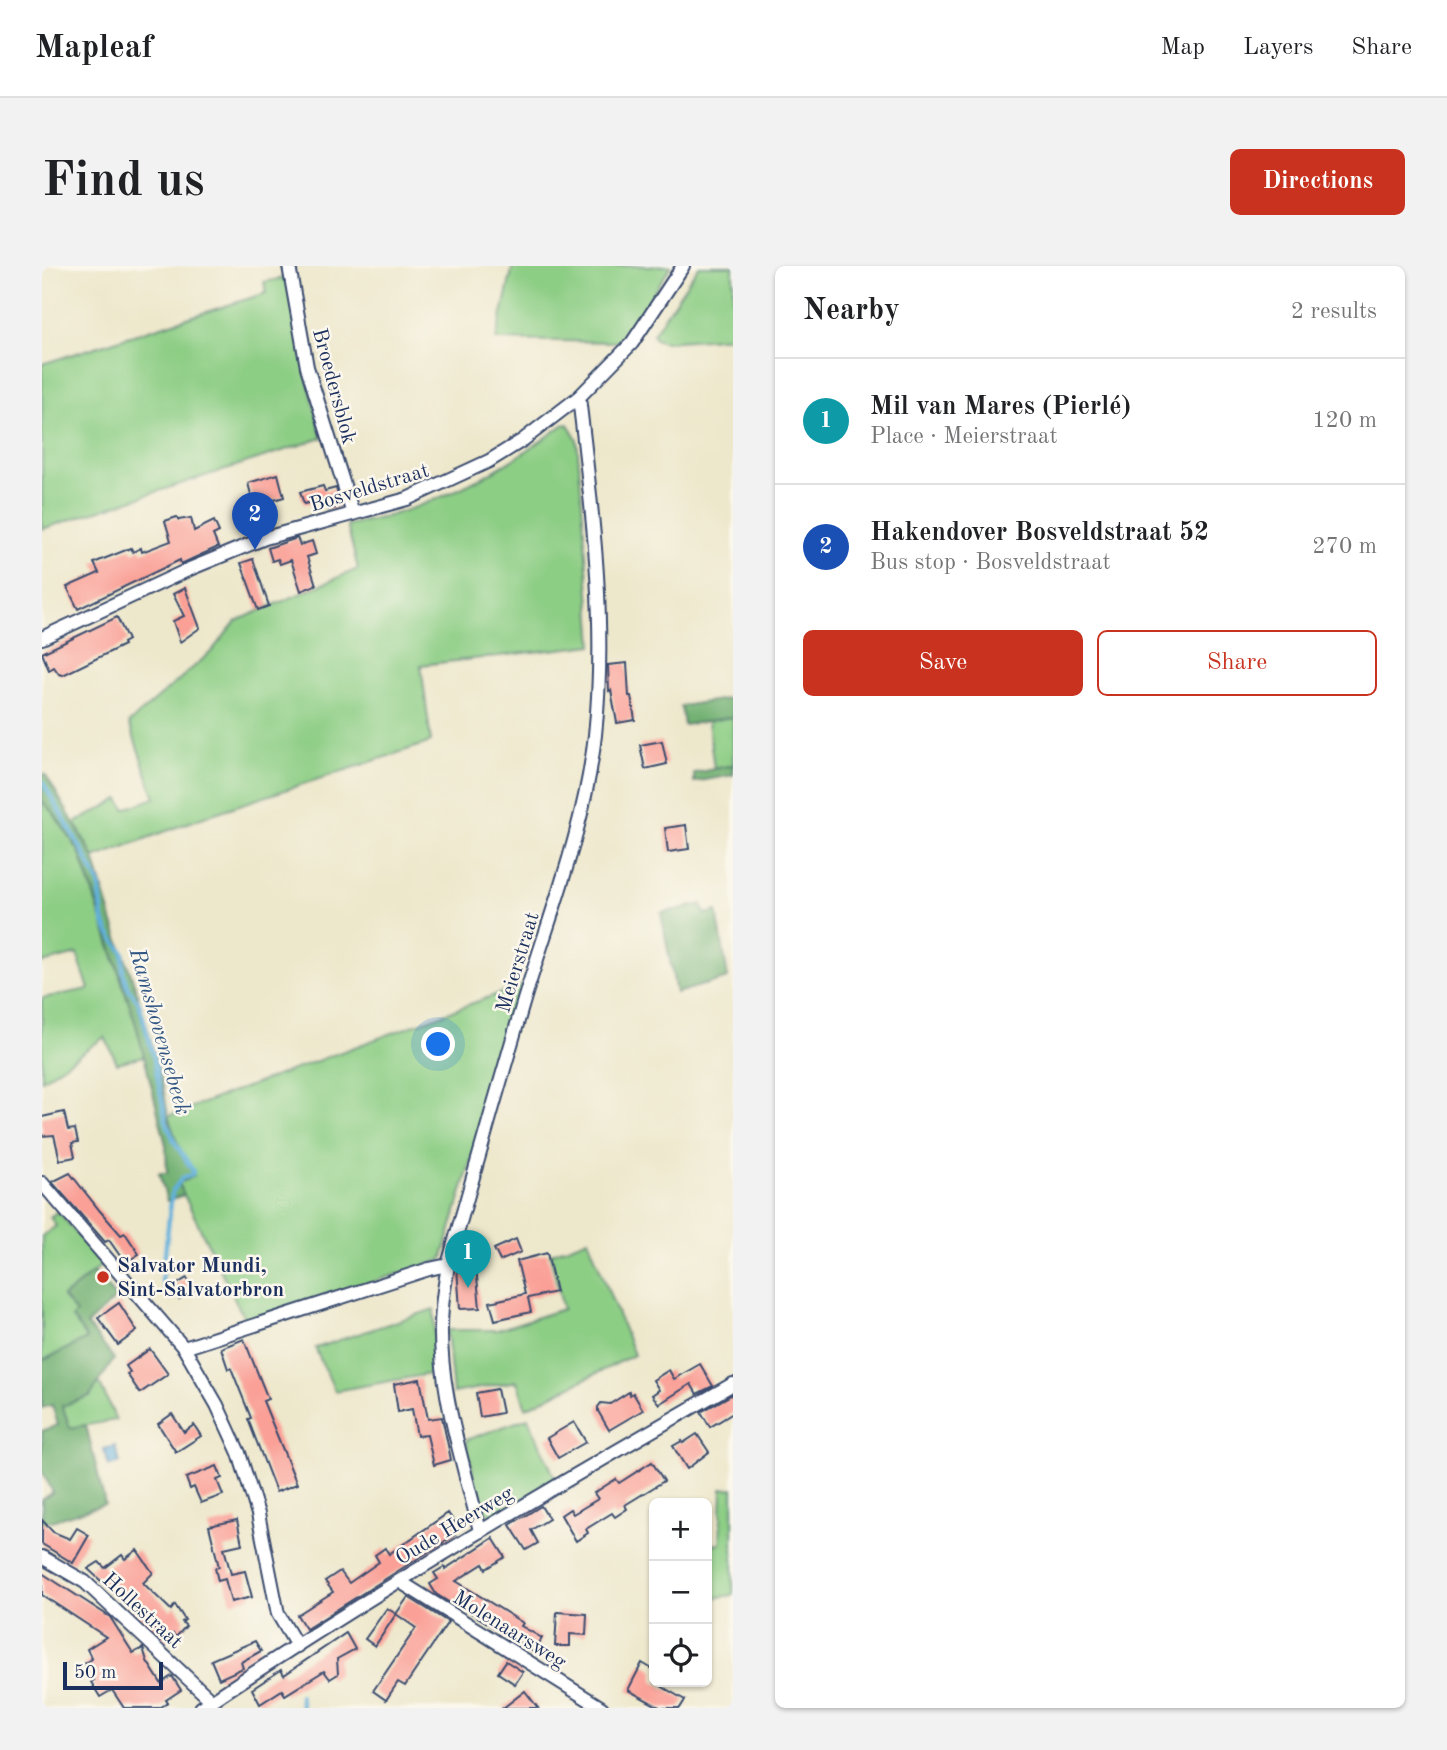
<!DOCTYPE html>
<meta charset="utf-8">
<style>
:root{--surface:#fff;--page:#f2f2f2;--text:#202124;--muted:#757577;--line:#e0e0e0;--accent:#c8321e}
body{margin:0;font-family:"Old Standard TT",serif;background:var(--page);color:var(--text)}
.controls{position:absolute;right:21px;bottom:21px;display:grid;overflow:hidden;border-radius:10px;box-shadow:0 2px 5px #0004}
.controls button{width:63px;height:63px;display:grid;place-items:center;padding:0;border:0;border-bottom:2px solid var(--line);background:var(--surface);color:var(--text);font:35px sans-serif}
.scale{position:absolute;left:21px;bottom:18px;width:100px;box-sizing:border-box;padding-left:7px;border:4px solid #1b2f5e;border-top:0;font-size:19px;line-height:24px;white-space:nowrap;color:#1b2f5e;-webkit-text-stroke:5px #fbf7ec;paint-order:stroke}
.you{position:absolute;left:397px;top:779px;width:24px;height:24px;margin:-18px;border:5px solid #fff;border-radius:50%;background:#1a73e8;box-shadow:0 0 0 10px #1a73e833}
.badge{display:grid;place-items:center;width:46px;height:46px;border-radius:50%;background:var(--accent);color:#fff;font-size:23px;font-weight:700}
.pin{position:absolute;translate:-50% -58px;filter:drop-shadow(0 2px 4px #0008)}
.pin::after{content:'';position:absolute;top:37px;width:24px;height:21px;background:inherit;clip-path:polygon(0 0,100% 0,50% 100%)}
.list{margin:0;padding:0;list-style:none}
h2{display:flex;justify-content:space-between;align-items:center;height:91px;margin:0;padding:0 28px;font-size:30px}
h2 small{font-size:23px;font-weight:400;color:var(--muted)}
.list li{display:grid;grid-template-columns:46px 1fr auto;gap:21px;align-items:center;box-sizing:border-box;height:126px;padding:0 28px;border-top:2px solid var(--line)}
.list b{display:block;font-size:26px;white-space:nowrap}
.list p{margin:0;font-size:23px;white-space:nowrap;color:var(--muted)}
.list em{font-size:23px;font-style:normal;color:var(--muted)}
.actions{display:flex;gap:14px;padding:21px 28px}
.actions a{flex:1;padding:16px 0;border:2px solid var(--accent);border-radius:10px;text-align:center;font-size:24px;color:var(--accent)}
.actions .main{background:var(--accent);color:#fff}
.icon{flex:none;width:38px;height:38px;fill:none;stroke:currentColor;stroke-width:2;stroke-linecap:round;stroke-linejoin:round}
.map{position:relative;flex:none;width:691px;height:1442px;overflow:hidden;border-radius:10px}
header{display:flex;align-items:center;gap:42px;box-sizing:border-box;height:98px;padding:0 35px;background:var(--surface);border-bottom:2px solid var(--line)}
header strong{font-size:33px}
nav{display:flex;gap:38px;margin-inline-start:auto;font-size:24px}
.intro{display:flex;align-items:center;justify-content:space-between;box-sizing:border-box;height:168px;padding:0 42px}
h1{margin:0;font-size:49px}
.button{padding:18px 32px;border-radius:10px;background:var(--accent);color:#fff;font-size:24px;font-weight:700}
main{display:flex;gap:42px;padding:0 42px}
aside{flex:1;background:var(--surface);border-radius:10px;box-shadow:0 2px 5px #0004}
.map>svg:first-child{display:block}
</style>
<header>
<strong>Mapleaf</strong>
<nav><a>Map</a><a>Layers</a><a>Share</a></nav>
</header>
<div class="intro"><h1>Find us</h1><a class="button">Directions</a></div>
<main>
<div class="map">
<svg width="691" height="1442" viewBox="0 0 691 1442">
<rect width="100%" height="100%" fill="#fbf7ec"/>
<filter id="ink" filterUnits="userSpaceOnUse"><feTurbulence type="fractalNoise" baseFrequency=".0143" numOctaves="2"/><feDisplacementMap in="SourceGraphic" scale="14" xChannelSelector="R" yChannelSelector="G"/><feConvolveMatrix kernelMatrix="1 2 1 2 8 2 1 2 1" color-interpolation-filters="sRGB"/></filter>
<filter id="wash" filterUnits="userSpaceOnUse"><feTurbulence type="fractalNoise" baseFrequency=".00686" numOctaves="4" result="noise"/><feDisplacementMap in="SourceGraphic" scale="28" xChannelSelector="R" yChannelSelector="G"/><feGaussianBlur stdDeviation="1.57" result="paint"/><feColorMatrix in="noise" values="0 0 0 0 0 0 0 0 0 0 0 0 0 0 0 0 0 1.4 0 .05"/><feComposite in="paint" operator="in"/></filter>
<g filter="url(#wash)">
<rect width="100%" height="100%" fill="#ede7cb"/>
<g fill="#8dce85" stroke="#547e72" stroke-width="2">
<polygon points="471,0 629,0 595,53 576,76 454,74"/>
<polygon points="657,0 691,0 691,71 621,76 613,73 611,68"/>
<polygon points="246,11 261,94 280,172 0,263 0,98 224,27 222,16"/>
<path d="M526,158L535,173L551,379L379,399L389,476L170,548L52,592L33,557L77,533L83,543L113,532L87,457L169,386L194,355L316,303L305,259C321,256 338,253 353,248C414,229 471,197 521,159Z"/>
<polygon points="691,451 691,499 672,503 666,455"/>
<polygon points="0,535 12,548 37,585 95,762 102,790 75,797 63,771 0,814 0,732 47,723 35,688 0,697"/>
<polygon points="480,719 400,994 204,1056 136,917 151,910 134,874 126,850"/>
<polygon points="16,945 60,999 21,1031 35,1047 31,1052 45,1073 0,1095 0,970 14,960 8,951"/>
<polygon points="546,973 592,1089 484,1142 475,1115 411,1127 405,1064 455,1064 521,1043 508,988"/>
<polygon points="392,1043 393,1107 293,1125 273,1082"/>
<polygon points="57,1116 74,1154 28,1162 20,1139 48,1130"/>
<path d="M486,1152L514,1214L459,1248C449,1250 444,1248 438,1239L424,1174Z"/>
<polygon points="691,1222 691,1329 665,1333 665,1279 678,1278 680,1223"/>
</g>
<g fill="#72b172" stroke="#467068" stroke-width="2">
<polygon points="691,432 691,451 642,459 639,440"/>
<polygon points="691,499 691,509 652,516 652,507"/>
<polygon points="0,507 4,509 52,592 71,657 94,723 120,815 126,850 134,874 152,910 137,917 142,929 125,935 117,907 125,907 124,879 95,762 58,646 37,585 12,548 0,535"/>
<polygon points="660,638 663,648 675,645 686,712 634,727 619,647"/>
<polygon points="52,1006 74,1032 45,1058 72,1093 48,1130 20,1140 28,1162 44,1159 63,1238 0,1258 0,1234 11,1226 0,1205 0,1165 16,1159 10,1139 0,1142 0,1095 45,1073 30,1051 34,1047 21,1031"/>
</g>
<polygon fill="#60b0db" stroke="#3e709c" stroke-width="2" points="73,1180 78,1197 67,1200 62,1183"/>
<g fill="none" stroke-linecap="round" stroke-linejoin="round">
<g stroke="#60b0db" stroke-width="4.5">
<polyline points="0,515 40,584 57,617 61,654 67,667 81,686 81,706 85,720 97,737 112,793 124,855 132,875 151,905 150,909 140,912 130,926 120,1014 125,1029"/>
<polyline points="258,1430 260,1442"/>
</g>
</g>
<g id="blocks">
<g fill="#faa097">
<polygon points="236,208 242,231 212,240 206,217"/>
<polygon points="281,220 283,225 294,222 299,240 287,244 283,233 262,238 258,226"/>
<polygon points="135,251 137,254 149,252 152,265 172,255 177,266 171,269 176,281 139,298 138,294 36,343 25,321 57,307 52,297 59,294 89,282 91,286 99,282 100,286 129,275 123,255"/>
<polygon points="255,272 258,279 270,275 274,288 265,291 274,319 259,325 249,294 238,298 236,293 230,295 226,282"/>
<polygon points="211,293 227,340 216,344 199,297"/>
<polygon points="143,322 158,362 138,376 131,355 142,350 131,328"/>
<polygon points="75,351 86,374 81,377 82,379 21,409 17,408 12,401 7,404 0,387"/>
<polygon points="585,397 587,430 589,430 593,454 575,457 569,424 567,425 566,399"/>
<polygon points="620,475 625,498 603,503 598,479"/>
<polygon points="644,559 647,583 626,586 623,562"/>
<polygon points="22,846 26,864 33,863 36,876 30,877 33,891 18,894 12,869 0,870 0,851"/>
<polygon points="28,907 58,945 79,969 83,967 97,988 83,997 67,974 63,976 57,969 10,916"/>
<polygon points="474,973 479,986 458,995 452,983"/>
<polygon points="505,987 514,1026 486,1032 489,1046 453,1054 448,1036 483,1028 475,995"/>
<polygon points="434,1001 438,1042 418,1043 415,1002"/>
<polygon points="145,1012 152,1024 137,1033 130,1021"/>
<polygon points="77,1037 95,1065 76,1079 56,1052"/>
<polygon points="202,1073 226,1133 221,1135 255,1218 234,1226 206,1153 209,1152 189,1102 186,1103 179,1082"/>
<polygon points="108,1083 126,1108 98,1127 85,1108 88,1106 84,1100"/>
<polygon points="658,1098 671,1120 655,1128 649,1118 617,1138 610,1129 617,1124 611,1114 627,1104 632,1113"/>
<polygon points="378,1113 386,1153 400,1151 407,1184 409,1194 392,1199 385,1169 375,1170 370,1143 356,1146 352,1118"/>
<polygon points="455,1123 460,1147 438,1151 434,1127"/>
<polygon points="587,1126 588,1129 591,1127 601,1144 567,1164 556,1145 556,1141 559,1137 568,1138"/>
<polygon points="691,1128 691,1147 668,1161 659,1146"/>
<polygon points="130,1148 142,1166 152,1159 159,1170 134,1186 116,1158"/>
<polygon points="532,1156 544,1176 516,1192 505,1172"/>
<polygon points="655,1168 667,1186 645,1203 631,1180 640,1175 641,1177"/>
<polygon points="610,1196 622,1215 583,1239 585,1243 573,1251 570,1247 544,1263 546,1267 534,1275 519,1249 528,1243 531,1248 556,1233 552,1227 574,1213 577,1217"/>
<polygon points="175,1200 180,1212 175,1214 181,1229 159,1237 152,1221 148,1223 144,1212"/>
<polygon points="499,1240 507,1253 489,1264 496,1277 484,1284 468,1259"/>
<polygon points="406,1247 415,1260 413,1269 264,1363 255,1349 291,1326 283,1315 298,1305 307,1317 337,1296 333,1289 343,1282 347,1288"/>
<polygon points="0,1254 11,1266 28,1273 35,1262 47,1269 31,1297 0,1278"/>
<polygon points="195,1254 200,1278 182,1282 189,1308 203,1305 210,1331 189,1336 183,1313 176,1315 173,1302 177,1301 167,1260"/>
<polygon points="451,1272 463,1291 444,1303 441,1298 414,1315 481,1357 479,1360 500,1372 492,1386 418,1340 416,1342 394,1328 388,1318 396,1313 392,1307 402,1301 403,1303"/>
<polygon points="95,1284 111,1307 101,1317 129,1344 133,1339 143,1354 140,1356 144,1360 134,1371 131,1368 124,1375 46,1303 57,1296 63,1302 80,1289 83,1293"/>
<polygon points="0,1307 68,1351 91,1387 101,1382 105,1395 119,1417 130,1410 139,1424 124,1434 126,1437 117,1442 82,1442 70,1424 58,1431 49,1416 52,1414 42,1398 50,1393 45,1383 64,1371 0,1329"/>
<polygon points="366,1331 406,1356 363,1420 356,1416 344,1434 331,1425 374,1362 354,1348"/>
<polygon points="345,1342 354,1348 333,1380 323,1373"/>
<polygon points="515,1346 545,1348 544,1369 528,1368 528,1380 513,1380"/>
<polygon points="304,1367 313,1383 295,1393 296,1408 288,1413 282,1405 243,1429 240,1424 218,1438 210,1423 239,1404 242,1409"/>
<polygon points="213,1375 219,1385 199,1396 201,1402 177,1413 169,1394"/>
<polygon points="464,1395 481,1406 473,1418 456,1407"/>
<polygon points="600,1397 612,1404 612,1416 643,1434 638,1442 619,1442 586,1424"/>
<polygon points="483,1425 496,1442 461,1442"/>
</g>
</g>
</g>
<g filter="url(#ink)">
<use href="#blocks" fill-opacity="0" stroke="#3a4b6e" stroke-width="2"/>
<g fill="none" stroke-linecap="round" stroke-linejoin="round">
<defs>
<g id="street">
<polyline points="247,0 265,101 311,248"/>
<polyline points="0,372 150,302 223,272 365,233 447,195 481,174 537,131 590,77 641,0"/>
<polyline points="0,917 142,1082 175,1139 197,1187 216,1248 236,1348 255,1380"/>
<polyline points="142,1082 387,1003 406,999"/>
<path d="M438,1265C421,1195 393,1114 400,1042C401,1027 404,1013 406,999C431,911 456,822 482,734C509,646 543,561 553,469C565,356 550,243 537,131"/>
<polyline points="0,1291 43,1316 170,1435"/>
<polyline points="357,1315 560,1442"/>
<path d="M159,1442C332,1326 511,1221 691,1118"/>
</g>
</defs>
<use href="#street" stroke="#3a4b6e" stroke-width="16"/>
<use href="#street" stroke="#fff" stroke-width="12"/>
</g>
</g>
<circle fill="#c8321e" stroke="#fbf7ec" stroke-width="2.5" cx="61" cy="1011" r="7"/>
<g text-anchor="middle" stroke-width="5" stroke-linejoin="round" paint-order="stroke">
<g font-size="21" fill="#1b2f5e" stroke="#fbf7ec">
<text transform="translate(293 120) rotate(75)" y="7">Broedersblok</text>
<text transform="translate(327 221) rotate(-17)" y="7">Bosveldstraat</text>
<text transform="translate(475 696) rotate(-73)" y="7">Meierstraat</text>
<text transform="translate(412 1259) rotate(-31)" y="7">Oude Heerweg</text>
<text transform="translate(101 1344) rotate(43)" y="7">Hollestraat</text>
<text transform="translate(468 1363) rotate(32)" y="7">Molenaarsweg</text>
</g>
<g font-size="21" font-weight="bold" fill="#1b2f5e" stroke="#fbf7ec" text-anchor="start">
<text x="75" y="1006">Salvator Mundi,<tspan x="75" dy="24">Sint-Salvatorbron</tspan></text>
</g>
<g font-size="23" font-style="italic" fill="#305684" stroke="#fbf7ec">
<text transform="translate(119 765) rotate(74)" y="8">Ramshovensebeek</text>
</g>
</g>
</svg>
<div class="controls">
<button>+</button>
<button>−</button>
<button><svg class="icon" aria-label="locate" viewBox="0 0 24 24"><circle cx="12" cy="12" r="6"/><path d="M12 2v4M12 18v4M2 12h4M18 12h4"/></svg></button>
</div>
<div class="scale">50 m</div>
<div class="you"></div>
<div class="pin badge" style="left:426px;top:1022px;background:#0f9aa8">1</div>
<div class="pin badge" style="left:213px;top:284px;background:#1a4fb4">2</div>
</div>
<aside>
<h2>Nearby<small>2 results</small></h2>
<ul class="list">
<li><span class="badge" style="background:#0f9aa8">1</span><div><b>Mil van Mares (Pierlé)</b><p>Place · Meierstraat</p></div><em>120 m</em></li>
<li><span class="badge" style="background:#1a4fb4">2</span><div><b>Hakendover Bosveldstraat 52</b><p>Bus stop · Bosveldstraat</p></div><em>270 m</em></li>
</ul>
<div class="actions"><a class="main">Save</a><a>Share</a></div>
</aside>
</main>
